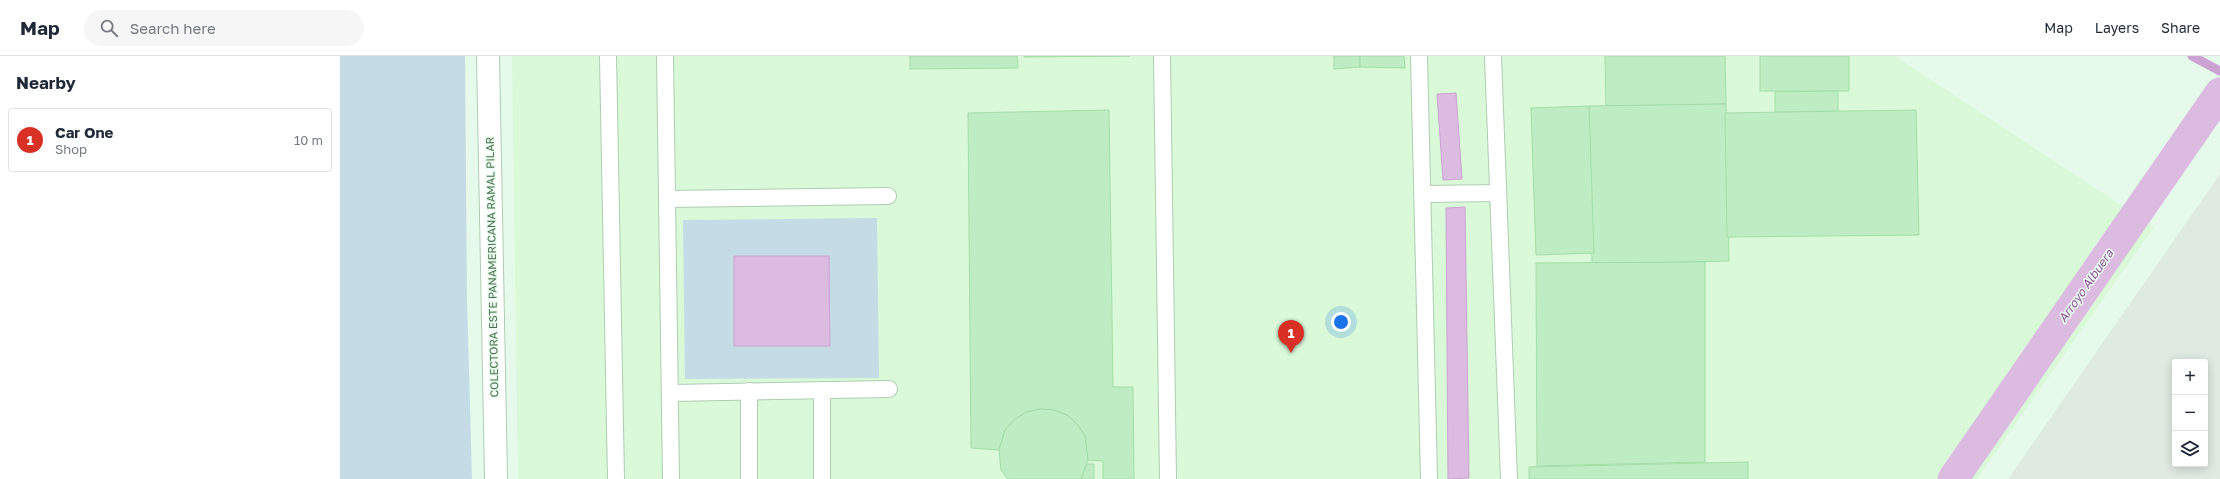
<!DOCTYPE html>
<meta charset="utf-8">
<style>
:root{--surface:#fff;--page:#f6f6f7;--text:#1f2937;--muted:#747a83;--line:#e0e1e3;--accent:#d93025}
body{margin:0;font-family:"Golos Text",sans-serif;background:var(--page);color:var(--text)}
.controls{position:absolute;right:12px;bottom:12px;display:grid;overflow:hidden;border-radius:4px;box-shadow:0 2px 10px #0003}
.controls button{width:36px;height:36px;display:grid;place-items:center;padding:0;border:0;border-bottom:1px solid var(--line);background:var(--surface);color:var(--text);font:20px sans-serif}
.you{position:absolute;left:1001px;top:266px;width:14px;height:14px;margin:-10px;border:3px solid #fff;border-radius:50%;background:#1a73e8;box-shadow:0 0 0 6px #1a73e833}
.badge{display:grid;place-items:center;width:26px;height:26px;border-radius:50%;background:var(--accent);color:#fff;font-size:13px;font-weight:700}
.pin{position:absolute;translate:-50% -33px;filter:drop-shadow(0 1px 2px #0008)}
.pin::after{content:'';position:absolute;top:21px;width:14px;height:12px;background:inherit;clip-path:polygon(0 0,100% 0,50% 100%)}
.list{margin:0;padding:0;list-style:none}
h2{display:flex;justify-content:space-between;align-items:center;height:52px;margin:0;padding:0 16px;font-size:17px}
h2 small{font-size:13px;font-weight:400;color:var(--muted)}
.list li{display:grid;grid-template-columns:26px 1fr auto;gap:12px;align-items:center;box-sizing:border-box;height:64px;margin:0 8px 8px;padding:0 8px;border:1px solid var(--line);border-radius:4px}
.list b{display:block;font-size:15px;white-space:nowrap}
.list p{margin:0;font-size:13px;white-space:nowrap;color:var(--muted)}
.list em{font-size:13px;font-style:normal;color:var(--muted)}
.icon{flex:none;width:22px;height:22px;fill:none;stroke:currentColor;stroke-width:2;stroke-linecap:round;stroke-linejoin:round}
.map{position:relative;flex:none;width:1880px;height:423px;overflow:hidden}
header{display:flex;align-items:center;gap:24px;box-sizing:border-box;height:56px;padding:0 20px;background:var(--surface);border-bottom:1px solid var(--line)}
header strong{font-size:19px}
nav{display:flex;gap:22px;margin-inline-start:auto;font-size:14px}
.search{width:280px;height:36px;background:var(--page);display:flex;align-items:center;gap:10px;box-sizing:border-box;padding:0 14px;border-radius:22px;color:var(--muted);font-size:15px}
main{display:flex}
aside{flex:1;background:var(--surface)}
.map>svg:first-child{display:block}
</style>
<header>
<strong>Map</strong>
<div class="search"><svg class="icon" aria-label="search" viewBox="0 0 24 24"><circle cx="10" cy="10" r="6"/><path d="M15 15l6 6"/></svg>Search here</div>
<nav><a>Map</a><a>Layers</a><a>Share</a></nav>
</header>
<main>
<aside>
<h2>Nearby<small></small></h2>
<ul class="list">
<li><span class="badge">1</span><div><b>Car One</b><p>Shop</p></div><em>10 m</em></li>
</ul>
</aside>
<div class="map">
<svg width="1880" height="423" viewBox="0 0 1880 423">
<rect width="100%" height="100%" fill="#e5faeb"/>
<polygon fill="#d9f9d9" points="172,0 1555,0 1814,171 1637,423 178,423"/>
<path fill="#dfeae1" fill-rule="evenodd" d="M1880,118V423H1668ZM1835,306H1865V408H1835Z"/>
<g fill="#c5dce6">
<polygon points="0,0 125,0 127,242 132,423 0,423"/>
<polygon points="537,162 539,322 345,323 343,164"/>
</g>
<g fill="#dcbbe1" stroke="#cba2d2">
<polygon points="1116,37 1122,123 1103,124 1097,38"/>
<polygon points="1125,151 1129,422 1108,423 1106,152"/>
<polygon points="394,200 489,200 490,290 394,290"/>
</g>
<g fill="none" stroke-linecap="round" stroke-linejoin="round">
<polyline stroke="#cba2d2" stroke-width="9" points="1852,0 1880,15"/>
<polyline stroke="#dcbbe1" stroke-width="31" points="1613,423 1880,37"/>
</g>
<g fill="#bfedc3" stroke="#a1dea6">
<polygon points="570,0 677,0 678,12 570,13"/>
<polygon points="684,0 790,0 684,1"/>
<polygon points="994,0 1020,0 1020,11 994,13"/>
<polygon points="1020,0 1064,0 1065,12 1020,11"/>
<polygon points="1265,0 1385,0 1386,48 1266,50"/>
<rect x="1420" y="0" width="89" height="35"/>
<polygon points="1498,35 1498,55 1435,56 1435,36"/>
<polygon points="1386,48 1389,205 1252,208 1249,50"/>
<polygon points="1249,50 1254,197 1196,199 1191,52"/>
<polygon points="769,54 773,331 793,331 794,423 763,423 763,405 748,404 745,380 737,368 727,359 714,354 700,353 687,356 675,363 665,374 659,394 631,392 628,57"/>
<polygon points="1576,54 1579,179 1387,181 1385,57"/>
<polygon points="1365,206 1365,406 1197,410 1196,207"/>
<polygon points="700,353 714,354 727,359 737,368 745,380 748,404 741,423 668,423 661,414 659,394 665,374 675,363 687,356"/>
<polygon points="1408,406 1408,423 1189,423 1189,411"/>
<polygon points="747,408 754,408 754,423 741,423"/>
</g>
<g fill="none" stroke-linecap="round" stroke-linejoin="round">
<defs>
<g id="service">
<polyline points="268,0 276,423"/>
<polyline points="325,0 331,423"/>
<polyline points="822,0 828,423"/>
<polyline points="1079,0 1089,423"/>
<polyline points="1153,0 1169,423"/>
<polyline points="1082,138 1158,137"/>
<polyline points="327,143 548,140"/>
<polyline points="409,335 409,423"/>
<polyline points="331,337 549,333"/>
<polyline points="482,423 482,334"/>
</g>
<polyline id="tertiary" points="148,0 156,423"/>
</defs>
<use href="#service" stroke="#afcdb3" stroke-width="18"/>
<use href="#tertiary" stroke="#afcdb3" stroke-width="24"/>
<use href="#service" stroke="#fff" stroke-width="16"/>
<use href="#tertiary" stroke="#fff" stroke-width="22"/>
</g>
<g text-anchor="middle" stroke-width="3" stroke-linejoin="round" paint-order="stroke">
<g font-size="11" fill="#4c704e" stroke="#eafdf0">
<text transform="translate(152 211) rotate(-91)" y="4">COLECTORA ESTE PANAMERICANA RAMAL PILAR</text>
</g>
<g font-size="12" font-style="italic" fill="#8c5295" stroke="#eafdf0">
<text transform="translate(1746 230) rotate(-55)" y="4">Arroyo Albuera</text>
</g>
</g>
</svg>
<div class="controls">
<button>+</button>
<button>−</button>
<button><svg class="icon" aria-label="layers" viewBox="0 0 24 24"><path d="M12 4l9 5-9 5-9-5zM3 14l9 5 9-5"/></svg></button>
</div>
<div class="you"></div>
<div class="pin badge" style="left:951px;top:297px">1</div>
</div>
</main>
